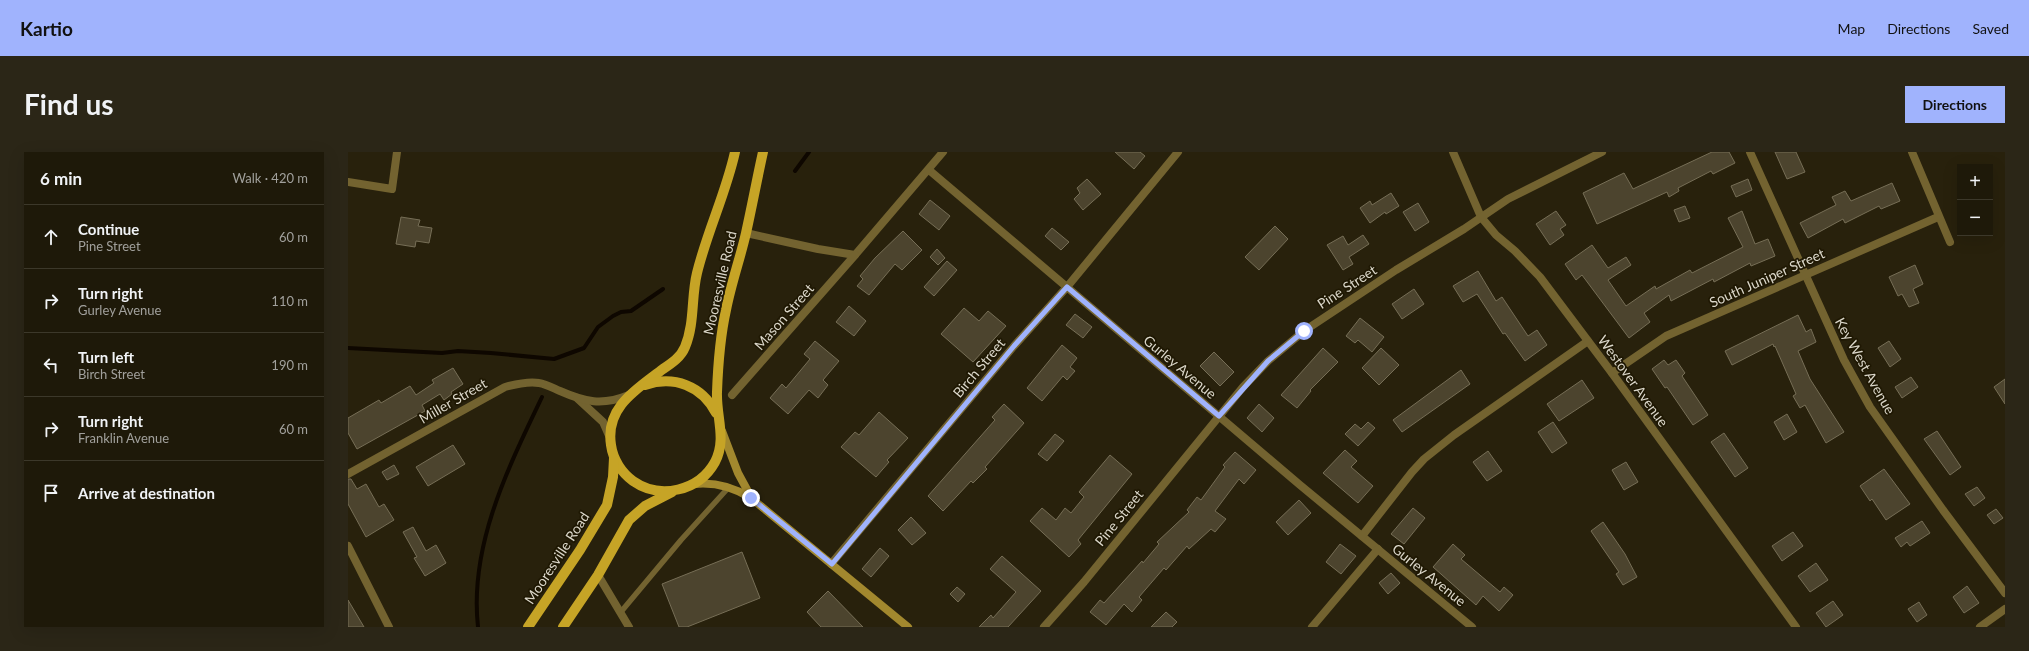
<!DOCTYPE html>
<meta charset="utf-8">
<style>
:root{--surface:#1e1909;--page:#2b2617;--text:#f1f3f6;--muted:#a1a09c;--line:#3c382a;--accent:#a0b3fd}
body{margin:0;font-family:Lato,sans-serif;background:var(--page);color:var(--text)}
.controls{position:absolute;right:12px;top:12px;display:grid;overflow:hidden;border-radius:0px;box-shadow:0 4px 16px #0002}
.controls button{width:36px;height:36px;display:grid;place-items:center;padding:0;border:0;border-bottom:1px solid var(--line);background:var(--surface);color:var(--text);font:20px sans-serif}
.stop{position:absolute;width:12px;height:12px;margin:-9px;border:3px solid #a0b3fd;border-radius:50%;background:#fff}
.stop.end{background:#a0b3fd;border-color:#fff;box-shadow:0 1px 4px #0008}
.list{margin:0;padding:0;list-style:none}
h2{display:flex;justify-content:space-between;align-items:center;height:52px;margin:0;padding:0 16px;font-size:17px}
h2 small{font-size:13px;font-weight:400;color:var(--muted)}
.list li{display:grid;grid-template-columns:26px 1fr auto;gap:12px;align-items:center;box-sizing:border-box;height:64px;padding:0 16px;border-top:1px solid var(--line)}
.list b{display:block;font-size:15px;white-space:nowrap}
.list p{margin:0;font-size:13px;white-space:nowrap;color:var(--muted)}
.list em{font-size:13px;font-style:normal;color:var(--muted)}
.icon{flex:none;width:22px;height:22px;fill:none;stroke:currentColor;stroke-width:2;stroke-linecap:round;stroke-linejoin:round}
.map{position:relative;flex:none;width:1657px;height:475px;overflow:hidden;border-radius:0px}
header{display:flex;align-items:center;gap:24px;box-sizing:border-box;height:56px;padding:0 20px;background:var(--accent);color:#111}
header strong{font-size:19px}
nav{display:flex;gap:22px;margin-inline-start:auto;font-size:14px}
.intro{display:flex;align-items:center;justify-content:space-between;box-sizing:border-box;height:96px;padding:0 24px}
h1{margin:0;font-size:28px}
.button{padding:10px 18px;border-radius:0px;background:var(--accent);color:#111;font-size:14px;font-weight:700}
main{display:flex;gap:24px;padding:0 24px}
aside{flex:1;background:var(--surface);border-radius:0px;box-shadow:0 4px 16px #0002}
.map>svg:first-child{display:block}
</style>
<header>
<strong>Kartio</strong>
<nav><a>Map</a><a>Directions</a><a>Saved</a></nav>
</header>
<div class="intro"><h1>Find us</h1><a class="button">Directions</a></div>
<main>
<aside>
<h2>6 min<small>Walk · 420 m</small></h2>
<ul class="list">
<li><svg class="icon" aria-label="ahead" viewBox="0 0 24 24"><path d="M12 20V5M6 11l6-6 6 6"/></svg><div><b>Continue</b><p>Pine Street</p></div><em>60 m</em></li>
<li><svg class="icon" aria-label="right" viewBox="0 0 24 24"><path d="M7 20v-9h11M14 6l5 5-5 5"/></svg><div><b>Turn right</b><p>Gurley Avenue</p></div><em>110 m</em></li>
<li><svg class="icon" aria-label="left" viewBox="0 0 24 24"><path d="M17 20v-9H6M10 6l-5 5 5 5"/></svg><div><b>Turn left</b><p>Birch Street</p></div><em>190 m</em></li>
<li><svg class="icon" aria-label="right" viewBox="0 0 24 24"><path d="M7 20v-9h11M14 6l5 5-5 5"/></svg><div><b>Turn right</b><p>Franklin Avenue</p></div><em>60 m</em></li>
<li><svg class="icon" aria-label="arrive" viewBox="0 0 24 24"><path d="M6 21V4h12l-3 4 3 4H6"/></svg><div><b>Arrive at destination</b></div></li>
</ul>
</aside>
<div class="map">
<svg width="1657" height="475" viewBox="0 0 1657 475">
<rect width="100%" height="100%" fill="#28210c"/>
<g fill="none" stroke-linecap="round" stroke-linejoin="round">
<g stroke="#0e0700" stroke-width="4">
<polyline points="447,19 461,0"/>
<polyline points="0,196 94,201 110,199 143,201 206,207 236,196 250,175 265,164 273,160 283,159 315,137"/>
<path d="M130,475C121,394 160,316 194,245"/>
</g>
</g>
<g fill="#4c442e" stroke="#766e56">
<polygon points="767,0 792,0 797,4 786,17"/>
<polygon points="1364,0 1381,0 1387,11 1365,22 1363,19 1330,36 1331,39 1321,45 1319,40 1249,72 1235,41 1276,21 1285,37"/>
<polygon points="1427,0 1448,0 1457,20 1439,27"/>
<polygon points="739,27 753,42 735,58 726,47 732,41 729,36"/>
<polygon points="1400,27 1404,38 1388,45 1383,34"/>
<polygon points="1544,31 1552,49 1533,57 1531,54 1497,71 1495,67 1460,86 1452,71 1488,53 1484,45 1497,39 1503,49"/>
<polygon points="1043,41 1051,54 1038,62 1037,60 1022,71 1012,56 1022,49 1024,53"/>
<polygon points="582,48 602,64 591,78 571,62"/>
<polygon points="1070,51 1081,70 1067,79 1055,60"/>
<polygon points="1337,54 1342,66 1331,70 1326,58"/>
<polygon points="1208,59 1218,73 1212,77 1216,83 1202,93 1188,72"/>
<polygon points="1394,59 1407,92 1420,87 1427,104 1403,114 1402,111 1366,130 1365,127 1323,149 1321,143 1296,161 1302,170 1281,186 1234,123 1228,128 1217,112 1244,93 1260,116 1278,105 1283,113 1260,128 1278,154 1307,134 1308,137 1342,118 1344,121 1395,95 1380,66"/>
<polygon points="53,65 72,68 70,74 84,76 81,91 68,89 67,95 48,92"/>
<polygon points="927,74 940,87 911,118 897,105"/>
<polygon points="704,76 721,90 713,98 697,84"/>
<polygon points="555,79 574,98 554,118 547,112 521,143 509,134 515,127 512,124 527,106"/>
<polygon points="1015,83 1021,92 1001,105 1005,112 995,118 979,93 995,84 1000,93"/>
<polygon points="589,97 597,106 590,113 582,105"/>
<polygon points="599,109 609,118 586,144 576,135"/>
<polygon points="1567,113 1575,132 1565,137 1571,151 1561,155 1554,142 1550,144 1541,125"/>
<polygon points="1130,119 1148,149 1154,145 1180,184 1189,178 1199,193 1177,209 1157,181 1155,182 1129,142 1115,150 1105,134"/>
<polygon points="1066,137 1076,152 1054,167 1044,152"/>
<polygon points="501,154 518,169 506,184 488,170"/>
<polygon points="616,156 631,169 640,159 658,174 625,210 593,182"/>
<polygon points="727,162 744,175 735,186 718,173"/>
<polygon points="1450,163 1458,180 1463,177 1468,190 1450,199 1462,227 1496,280 1478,291 1457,253 1452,256 1445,244 1448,242 1427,194 1426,195 1425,192 1384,213 1377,199"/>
<polygon points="1012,166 1036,185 1024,200 1010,188 1007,191 998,184"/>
<polygon points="467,189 491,209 475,228 480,233 470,246 461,238 440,262 422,246 434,232 438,236 462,207 456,202"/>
<polygon points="1541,189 1553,207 1542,215 1530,196"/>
<polygon points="714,193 729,206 722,215 727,219 719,228 715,224 694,249 679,236"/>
<polygon points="975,196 990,210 962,238 963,239 949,256 933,243"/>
<polygon points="1033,196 1051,213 1031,233 1014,216"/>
<polygon points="866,200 886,220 872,234 852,214"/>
<polygon points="1316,208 1320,213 1328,208 1337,221 1334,224 1360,263 1345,273 1319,235 1317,236 1304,217"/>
<polygon points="105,216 115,232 103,240 104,242 96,248 92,242 74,253 77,259 9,297 0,281 0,266 31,248 33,251 62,234 68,243 86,231 84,228"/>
<polygon points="1113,218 1122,232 1054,280 1045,268"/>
<polygon points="1563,225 1570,235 1554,246 1547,235"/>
<polygon points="1657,227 1657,252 1646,235"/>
<polygon points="1234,228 1246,246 1211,269 1199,252"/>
<polygon points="656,252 676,271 637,315 639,317 625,331 623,329 595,359 580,344 647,268 644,265"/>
<polygon points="911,252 926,266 914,280 899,266"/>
<polygon points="531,260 560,286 539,308 541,310 528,325 493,295 507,280 511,283"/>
<polygon points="1439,262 1449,280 1436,288 1426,270"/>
<polygon points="1020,270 1027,276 1010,294 997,282 1007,272 1013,277"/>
<polygon points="1205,270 1219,291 1204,301 1190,280"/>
<polygon points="1589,279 1613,315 1602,323 1576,287"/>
<polygon points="1376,281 1400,316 1387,325 1363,290"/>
<polygon points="707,282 716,289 699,309 690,302"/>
<polygon points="105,293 117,312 80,334 68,315"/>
<polygon points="997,298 1009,309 1003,315 1025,334 1010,351 975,321"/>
<polygon points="1140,299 1154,319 1139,329 1125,310"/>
<polygon points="887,300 908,318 896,332 891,327 867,359 878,367 867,380 863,377 841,397 839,394 818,418 816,416 791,445 794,448 784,460 776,452 758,473 742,460 752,448 756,451 794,409 795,411 811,392 809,390 841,360 839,358 849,345 853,348 877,315 875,313"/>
<polygon points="762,303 784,322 730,388 733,392 721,405 682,369 694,356 708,368 717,356 723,361 736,345 731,340"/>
<polygon points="1278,310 1290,330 1276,338 1264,318"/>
<polygon points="46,313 51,322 39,328 34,320"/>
<polygon points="1536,317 1562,352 1538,368 1524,347 1522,349 1512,334"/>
<polygon points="0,327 3,327 9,337 18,332 31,355 36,352 46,368 18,385 0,352"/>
<polygon points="1629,335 1637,346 1626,354 1617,342"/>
<polygon points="951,348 963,361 940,383 928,370"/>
<polygon points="1065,356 1077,366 1056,392 1043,382"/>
<polygon points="1648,357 1655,366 1646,372 1639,363"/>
<polygon points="563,365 578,381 564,393 550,378"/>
<polygon points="1574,369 1582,381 1562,394 1559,390 1553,395 1547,386"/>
<polygon points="1255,370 1277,402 1289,425 1275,433 1268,422 1271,420 1243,379"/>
<polygon points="65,375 78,399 88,393 98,411 77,424 66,406 69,405 55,380"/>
<polygon points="1445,380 1455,394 1434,409 1424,394"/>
<polygon points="992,392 1008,404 993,422 978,410"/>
<polygon points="1105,392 1117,403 1113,407 1152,440 1156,435 1165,443 1151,459 1135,444 1128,453 1085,415"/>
<polygon points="532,396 541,404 523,425 514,417"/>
<polygon points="394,400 412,446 339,475 331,475 314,432"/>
<polygon points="654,404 693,439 660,475 631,475 643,463 645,466 668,440 642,417"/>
<polygon points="1468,411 1480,428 1462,440 1450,424"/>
<polygon points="1043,421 1052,431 1040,442 1031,431"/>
<polygon points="1619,434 1631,451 1616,461 1605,445"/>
<polygon points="609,435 617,442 610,450 602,442"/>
<polygon points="480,439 515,475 473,475 459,460"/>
<polygon points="0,448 16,475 0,475"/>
<polygon points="1485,449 1495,463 1478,475 1468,461"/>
<polygon points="1571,450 1579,463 1569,470 1560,457"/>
<polygon points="818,460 829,470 824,475 803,475"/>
</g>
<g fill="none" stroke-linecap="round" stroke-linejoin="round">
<polyline stroke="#736330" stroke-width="5.5" points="272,461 333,388 381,335"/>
<g stroke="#736330" stroke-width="8">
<polyline points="1105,0 1133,65 1148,83 1167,99 1192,125 1264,221 1448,475"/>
<polyline points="1402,0 1496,208 1522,255 1595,358 1657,441"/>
<polyline points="1564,0 1602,90"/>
<polyline points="581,18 952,333 1124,475"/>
<polyline points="0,30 44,37 49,0"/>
<polyline points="398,81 470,97 507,103 595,0"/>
<polyline points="1264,221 1318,184 1590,65"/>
<polyline points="384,243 507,103"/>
<polyline points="229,246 255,270 262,286"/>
<path d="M0,322L157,235C168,232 180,229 191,231C198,232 205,236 212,239C237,250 254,254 281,243"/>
<polyline points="1014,384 1064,320 1076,307 1106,283 1240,189"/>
<polyline points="0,394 41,475"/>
<polyline points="483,412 666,194 719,135 830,0"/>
<polyline points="250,423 281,475"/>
<polyline points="696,475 736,430 895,235 920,209 956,179 1048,118 1116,77 1160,47 1254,0"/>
<polyline points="964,475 1030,397"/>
<polyline points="1632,475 1657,457"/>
</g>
<g stroke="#a2882e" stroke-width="8">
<polyline points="374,279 390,321 403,345"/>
<path d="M347,332C368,330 385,335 403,346L560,475"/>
</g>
<g stroke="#c6a426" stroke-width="10">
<path d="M387,0C378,41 359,80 349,121C343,145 347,171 337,195C333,205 324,211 315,217C289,237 257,255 263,293C265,308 274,321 285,329C312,348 351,339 367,310C379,287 368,265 369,240C370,213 372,185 378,158C383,132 392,107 398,81C404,54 409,27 415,0"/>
<path d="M297,233C326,223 354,234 368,261"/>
<polyline points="180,475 232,398 259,353 265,325 266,306"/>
<polyline points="215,475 250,423 281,368 297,354 324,340"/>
</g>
</g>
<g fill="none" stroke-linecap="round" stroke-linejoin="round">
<polyline stroke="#a0b3fd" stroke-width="5" points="403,346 484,412 666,194 719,135 871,264 920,209 956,179"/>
</g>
<g text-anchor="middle" stroke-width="3.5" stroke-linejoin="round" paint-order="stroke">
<g font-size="14" fill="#dbd7ca" stroke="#1f1803">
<text transform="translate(1419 126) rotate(-24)" y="5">South Juniper Street</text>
<text transform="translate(372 131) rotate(-77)" y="5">Mooresville Road</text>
<text transform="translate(999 135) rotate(-33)" y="5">Pine Street</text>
<text transform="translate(436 165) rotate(-49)" y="5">Mason Street</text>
<text transform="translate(1517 214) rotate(61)" y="5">Key West Avenue</text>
<text transform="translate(832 215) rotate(40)" y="5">Gurley Avenue</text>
<text transform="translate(631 216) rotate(-50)" y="5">Birch Street</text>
<text transform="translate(1285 229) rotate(54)" y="5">Westover Avenue</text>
<text transform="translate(105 249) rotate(-30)" y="5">Miller Street</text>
<text transform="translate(771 366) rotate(-51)" y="5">Pine Street</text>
<text transform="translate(209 406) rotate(-57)" y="5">Mooresville Road</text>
<text transform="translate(1081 423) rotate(39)" y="5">Gurley Avenue</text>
</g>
</g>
</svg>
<div class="controls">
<button>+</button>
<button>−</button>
</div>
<div class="stop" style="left:956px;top:179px"></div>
<div class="stop end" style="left:403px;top:346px"></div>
</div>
</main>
